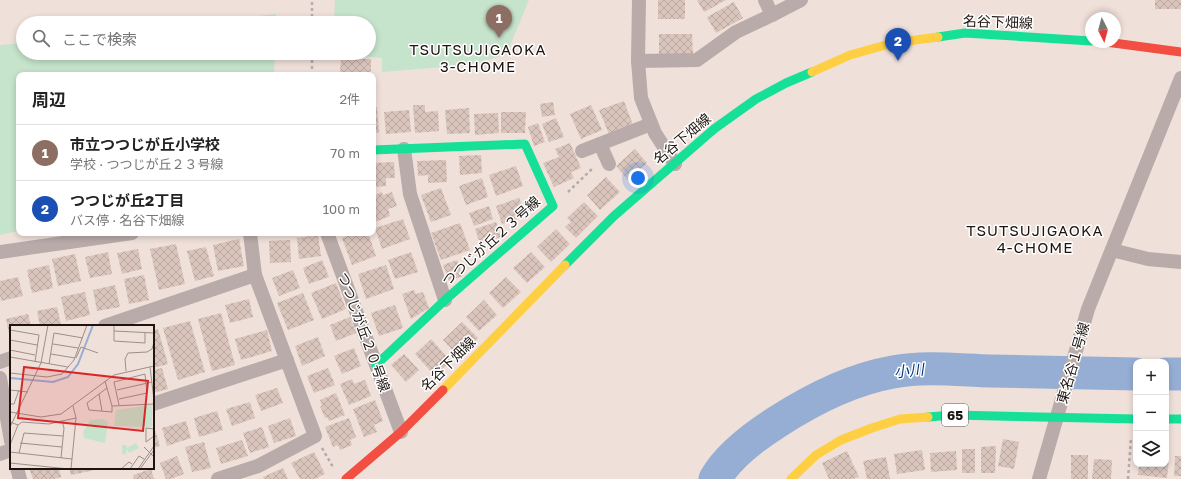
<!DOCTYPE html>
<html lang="ja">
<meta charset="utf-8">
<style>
:root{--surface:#fff;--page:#f2f2f2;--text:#222;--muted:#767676;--line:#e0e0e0;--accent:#685c57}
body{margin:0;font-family:"Golos Text","Noto Sans JP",sans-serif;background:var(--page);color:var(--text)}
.controls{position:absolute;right:12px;bottom:12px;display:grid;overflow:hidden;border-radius:8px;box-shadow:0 2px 6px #0003}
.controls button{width:36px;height:36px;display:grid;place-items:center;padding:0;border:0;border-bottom:1px solid var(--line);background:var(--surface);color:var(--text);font:20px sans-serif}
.compass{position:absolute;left:1085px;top:12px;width:36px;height:36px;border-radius:50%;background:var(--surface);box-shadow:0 2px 6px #0003;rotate:174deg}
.you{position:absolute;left:638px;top:178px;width:14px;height:14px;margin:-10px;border:3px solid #fff;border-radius:50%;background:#1a73e8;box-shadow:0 0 0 6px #1a73e833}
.badge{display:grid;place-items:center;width:26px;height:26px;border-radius:50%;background:var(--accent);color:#fff;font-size:13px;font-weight:700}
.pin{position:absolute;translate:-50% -33px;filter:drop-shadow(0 1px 2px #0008)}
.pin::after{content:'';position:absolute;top:21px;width:14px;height:12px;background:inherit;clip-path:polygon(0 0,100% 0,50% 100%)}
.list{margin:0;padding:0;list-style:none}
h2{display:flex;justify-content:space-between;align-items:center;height:52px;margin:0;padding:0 16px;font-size:17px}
h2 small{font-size:13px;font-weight:400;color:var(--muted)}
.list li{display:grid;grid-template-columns:26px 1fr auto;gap:12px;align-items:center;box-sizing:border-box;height:56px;padding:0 16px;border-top:1px solid var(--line)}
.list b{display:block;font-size:15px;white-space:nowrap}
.list p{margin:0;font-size:13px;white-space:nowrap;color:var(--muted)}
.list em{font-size:13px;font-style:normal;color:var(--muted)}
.icon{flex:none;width:22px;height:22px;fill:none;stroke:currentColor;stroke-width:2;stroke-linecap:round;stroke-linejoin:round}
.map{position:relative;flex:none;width:1181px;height:479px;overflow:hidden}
.search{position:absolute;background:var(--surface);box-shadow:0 2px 6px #0003;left:16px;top:16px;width:360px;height:44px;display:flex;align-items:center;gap:10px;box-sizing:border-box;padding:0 14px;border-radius:22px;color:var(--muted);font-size:15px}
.panel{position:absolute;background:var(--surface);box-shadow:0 2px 6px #0003;left:16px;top:72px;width:360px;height:164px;border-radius:8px}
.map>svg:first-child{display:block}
</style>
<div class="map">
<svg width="1181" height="479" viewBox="0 0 1181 479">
<defs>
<pattern id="building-cross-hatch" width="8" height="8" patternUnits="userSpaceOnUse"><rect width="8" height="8" fill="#dac5bd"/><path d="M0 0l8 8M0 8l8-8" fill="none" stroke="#bba8a1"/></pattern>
</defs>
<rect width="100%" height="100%" fill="#f0e0da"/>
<g fill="#c6e3cb">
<polygon points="335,0 529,0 506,55 468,65 382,72 382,58 333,53 369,53 369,23 334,23"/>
<polygon points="276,14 276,23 197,23"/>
<polygon points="23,43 23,53 275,53 274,75 19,75 19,231 0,235 0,45"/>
</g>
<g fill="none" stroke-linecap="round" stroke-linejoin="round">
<g stroke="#96aed4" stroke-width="33">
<polyline points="1166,374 1181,374"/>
<path d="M715,479C728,456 755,436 777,422C811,400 853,379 893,372C925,366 958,370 990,371C1039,372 1087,373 1136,374"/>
</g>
</g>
<g fill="url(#building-cross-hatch)">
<rect x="658" y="0" width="27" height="19"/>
<polygon points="697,0 726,0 704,12"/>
<rect x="1155" y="0" width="26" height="9"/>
<polygon points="734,2 743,18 716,33 707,17"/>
<polygon points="659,34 692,34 693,54 659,54"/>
<polygon points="341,59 371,59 371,72 340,72"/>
<polygon points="624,101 633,125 609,134 599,110"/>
<polygon points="553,102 555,115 542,117 540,104"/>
<polygon points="413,105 425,105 425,112 438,111 439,131 415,133"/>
<polygon points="591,105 602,130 581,139 570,114"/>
<polygon points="373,107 377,107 379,133 373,133"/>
<polygon points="469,108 470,133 447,134 445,110"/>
<polygon points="409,110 411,132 386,134 384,112"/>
<polygon points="501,112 526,112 525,133 501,133"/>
<polygon points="498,113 499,133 475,135 474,114"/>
<polygon points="556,118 564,137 549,142 542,124"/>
<polygon points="538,123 545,142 534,146 528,127"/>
<polygon points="570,143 581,168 571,172 574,178 554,187 543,163 559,157 555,149"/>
<polygon points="635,149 647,163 628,180 616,166"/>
<polygon points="481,155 482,173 460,175 459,156"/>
<polygon points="446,160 447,182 428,183 428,175 418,176 417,161"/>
<polygon points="394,162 395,178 386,178 386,186 373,187 373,163"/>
<polygon points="516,166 523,186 496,196 489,175"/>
<polygon points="606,177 620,192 600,210 587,195"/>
<polygon points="482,178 488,197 466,205 459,186"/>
<polygon points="441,188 451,215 431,222 421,195"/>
<polygon points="382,192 383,195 392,192 397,206 388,209 390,216 375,222 373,215 373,196"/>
<polygon points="519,198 526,216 502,224 496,206"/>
<polygon points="584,202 598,216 576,238 565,227 571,222 567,218"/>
<polygon points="489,206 493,219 474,226 469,213"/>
<polygon points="403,219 410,239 382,249 375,228"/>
<polygon points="496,222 501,237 480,244 475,229"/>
<polygon points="460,223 470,250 441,260 431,233"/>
<polygon points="556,229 570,244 551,262 537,247"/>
<polygon points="355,233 368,233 376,256 352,265 342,238"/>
<polygon points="318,235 321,256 299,259 297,238"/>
<polygon points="239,239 244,266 218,271 213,245"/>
<polygon points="290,240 291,262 270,263 269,241"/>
<polygon points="176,244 185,284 159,290 150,249"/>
<polygon points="206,247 214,276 195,281 187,251"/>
<polygon points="138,249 142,269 122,274 117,253"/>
<polygon points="108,252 112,274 90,278 85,257"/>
<polygon points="411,252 418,272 395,279 388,260"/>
<polygon points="531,252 545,267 527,283 513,268"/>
<polygon points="75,254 81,281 58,286 52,259"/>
<polygon points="322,260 329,277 309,284 303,268"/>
<polygon points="457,260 463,276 449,281 443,265"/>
<polygon points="49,265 53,288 32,293 27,270"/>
<polygon points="386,265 394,289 366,299 358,274"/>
<polygon points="293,270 300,288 279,296 272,278"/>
<polygon points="144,275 149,300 129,304 124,279"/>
<polygon points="18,277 23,296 1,301 0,295 0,281"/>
<polygon points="506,277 521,292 503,308 489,293"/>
<polygon points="336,283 346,309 322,319 311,293"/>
<polygon points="115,285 120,307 97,311 93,290"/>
<polygon points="414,290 416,294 423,292 429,308 411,319 402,294"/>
<polygon points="85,292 90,315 66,321 61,297"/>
<polygon points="303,293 314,320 288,330 277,303"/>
<polygon points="249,299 253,317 230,323 225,305"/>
<polygon points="484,300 497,315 479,331 466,317"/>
<polygon points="395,305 403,328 379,336 371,313"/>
<polygon points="57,307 61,325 40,326 37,311"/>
<polygon points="221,313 235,365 212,371 198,319"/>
<polygon points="28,314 31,326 11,326 10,339 6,319"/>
<polygon points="350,317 356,333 336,341 330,325"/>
<polygon points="190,321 205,372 178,380 163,328"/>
<polygon points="462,322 478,338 458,356 443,340"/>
<polygon points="158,329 168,364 153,368 153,330"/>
<polygon points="267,330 272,351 241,360 235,339"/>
<polygon points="318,337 325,356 302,366 295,346"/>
<polygon points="431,339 451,361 435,376 415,354"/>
<polygon points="354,348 361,366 342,374 334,356"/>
<polygon points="404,354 419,370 406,382 391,365"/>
<polygon points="162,368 168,389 153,393 153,370"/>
<polygon points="328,368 335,385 314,393 307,376"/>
<polygon points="352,379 354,384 365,380 371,396 349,405 340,384"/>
<polygon points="277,388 283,403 261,411 255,395"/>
<polygon points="336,393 345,415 329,421 327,417 325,418 320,406 322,406 320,400"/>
<polygon points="375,400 383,421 374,425 377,432 364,437 353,409"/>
<polygon points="250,402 255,418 232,426 226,409"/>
<polygon points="217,411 223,430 199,437 194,418"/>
<polygon points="290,418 296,436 274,443 268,426"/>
<polygon points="349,418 356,437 350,440 352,445 340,450 338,445 333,447 325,427"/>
<polygon points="186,421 191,438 167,446 162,428"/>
<polygon points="262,427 269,447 250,453 243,433"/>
<polygon points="153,430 155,430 160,446 153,448"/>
<polygon points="1003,439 1019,442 1014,469 998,466"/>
<polygon points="242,440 248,456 221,464 216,448"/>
<polygon points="204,442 211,468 192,472 185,447"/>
<polygon points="996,446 995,473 981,473 981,447"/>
<rect x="962" y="449" width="13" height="24"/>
<polygon points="922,450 925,470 897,474 894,454"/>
<polygon points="847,451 859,477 853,479 829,479 822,463"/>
<polygon points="956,451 957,470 931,472 930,453"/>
<polygon points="314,452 325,474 315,479 300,479 291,463"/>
<rect x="1071" y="455" width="17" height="24"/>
<polygon points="177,456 184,474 171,479 166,479 160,463"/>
<polygon points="1175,456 1181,456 1181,476 1174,476"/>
<polygon points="886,457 890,479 867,479 863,461"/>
<polygon points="1166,457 1169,457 1167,478 1138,475 1139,464 1166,464"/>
<polygon points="1094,459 1112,460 1111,479 1092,479"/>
<polygon points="29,468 59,468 61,477 54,479 33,479"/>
<polygon points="69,468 94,468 95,470 71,475"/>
<polygon points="283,468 288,479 264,479 263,477"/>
<polygon points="151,469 154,479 134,479 133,475"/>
</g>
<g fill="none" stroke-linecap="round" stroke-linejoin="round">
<g stroke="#b5aaa9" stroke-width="2.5" stroke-dasharray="3 3" stroke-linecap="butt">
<polyline points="312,23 312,0"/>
<polyline points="312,75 312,53"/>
<polyline points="568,192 593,168"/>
<polyline points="322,448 333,467"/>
<polyline points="1128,479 1131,438"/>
</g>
<g stroke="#b8abaa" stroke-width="14">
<polyline points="639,0 638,61 641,98 655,133 675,164"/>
<polyline points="765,0 772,15 801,0"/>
<polyline points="638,61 697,60 736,32 772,15"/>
<polyline points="600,144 609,164"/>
<polyline points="404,149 410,194 445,300"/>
<polyline points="582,151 651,124"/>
<polyline points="327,233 401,432"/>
<polyline points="1112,250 1148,259 1181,262"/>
<polyline points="0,252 132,233"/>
<polyline points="105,326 255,275"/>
<polyline points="0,362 11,358"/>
<polyline points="0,378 11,441"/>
<polyline points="153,404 287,360"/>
<polyline points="0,454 11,450"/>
<polyline points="17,468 20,479"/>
<polyline points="218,479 258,466 315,436 255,275 250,233"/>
<polyline points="1039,479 1088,309 1181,78"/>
</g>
<g stroke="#16e098" stroke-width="9">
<polyline points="938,37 965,33 1091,41"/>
<polyline points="373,150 525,144 553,206 445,300 376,365"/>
<polyline points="565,265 614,216 714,129 756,99 786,83 812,72"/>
<polyline points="928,417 953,415 1136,419"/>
<polyline points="1166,419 1181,419"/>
</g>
<g stroke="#ffcf43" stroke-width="9">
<polyline points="812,72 850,55 893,43 938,37"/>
<polyline points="443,390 565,265"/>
<polyline points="791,479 816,455 841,440 872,428 900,419 928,417"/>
</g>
<g stroke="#f24e42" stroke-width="9">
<polyline points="1106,42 1181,52"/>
<polyline points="346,479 401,432 443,390"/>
</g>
</g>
<g text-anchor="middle" stroke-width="3" stroke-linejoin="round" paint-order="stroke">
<rect fill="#fff" stroke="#625b58" stroke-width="1" x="942" y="404" width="26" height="22" rx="3"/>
<g font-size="13" font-weight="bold" fill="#1e1511">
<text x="955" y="420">65</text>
</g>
<g font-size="14" fill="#1e1511" stroke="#fff">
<text transform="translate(998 22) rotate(2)" y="5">名谷下畑線</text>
<text transform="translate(682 139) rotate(-40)" y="5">名谷下畑線</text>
<text transform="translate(491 241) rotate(-42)" y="5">つつじが丘２３号線</text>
<text transform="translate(364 332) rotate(70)" y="5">つつじが丘２０号線</text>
<text transform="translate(1073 363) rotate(-74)" y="5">東名谷１号線</text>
<text transform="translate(448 364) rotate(-45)" y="5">名谷下畑線</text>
</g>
<g font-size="15" letter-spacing="1" fill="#1e1511" stroke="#fff">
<text x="478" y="55">TSUTSUJIGAOKA<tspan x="478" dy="17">3-CHOME</tspan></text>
<text x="1035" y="236">TSUTSUJIGAOKA<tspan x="1035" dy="17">4-CHOME</tspan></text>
</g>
<g font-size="15" font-style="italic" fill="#02377b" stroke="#fff">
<text transform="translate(909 371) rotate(-6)" y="5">小川</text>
</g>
</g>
<g transform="translate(10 325)">
<rect width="144" height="144" fill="#f0e0da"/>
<path d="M142,80V102L104,101L106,85ZM93,94L98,97L95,118L74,113L73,107L80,95ZM126,118L129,123L119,128L117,123L116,129H112V120H116L117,123Z" fill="#c6e3cb"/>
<path fill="none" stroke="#96aed4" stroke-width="2" d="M0,53L43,57L58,52L68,39L83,0"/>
<path fill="none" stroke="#9c8f8a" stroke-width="1" d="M104,0V6L144,8M0,5L29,10L25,37M104,6V16L135,18V8M0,15L27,20M43,19L68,23M0,25L25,30M41,29L65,33M0,32L58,42M66,33L71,22L88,28M39,39L44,8L73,13M140,42L144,75M116,46L115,34L118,28L137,27L142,24L144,17M0,48L37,52L52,49L64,35L77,0M95,56L102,81L144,79M97,63L77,78L79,85L102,87V81M0,65L18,67M107,65L142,57M89,69L92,86M109,74L137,68L135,49L104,57L109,80M0,79H4L9,65M0,87L31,92L51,89L104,50L144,41M52,96L66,93M0,97L8,100L0,120M8,100L12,97L39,99L52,96L54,103L51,133M0,102L31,38L38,0M144,104L136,103V117L144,111M10,118L52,122M134,122L144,132M0,127L62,134M9,128L14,108L53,111M0,138L59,144M61,144L66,93L63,81M111,144L119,137L122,139M120,144L129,131L134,134M128,144L144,121M130,144L144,125"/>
<path fill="#d62828" fill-opacity="0.15" stroke="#d62828" stroke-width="2" d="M14,42L138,56L133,106L8,93Z"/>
<rect width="144" height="144" fill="none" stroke="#1e1511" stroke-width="2"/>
</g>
</svg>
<div class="controls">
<button>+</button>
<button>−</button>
<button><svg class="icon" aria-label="layers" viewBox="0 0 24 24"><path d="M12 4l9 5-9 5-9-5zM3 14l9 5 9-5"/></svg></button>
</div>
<svg class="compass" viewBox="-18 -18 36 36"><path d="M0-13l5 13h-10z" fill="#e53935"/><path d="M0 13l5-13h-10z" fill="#767676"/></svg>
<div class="you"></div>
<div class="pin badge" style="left:499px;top:38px;background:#8d6e63">1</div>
<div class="pin badge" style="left:898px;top:61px;background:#1a4fb4">2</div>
<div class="search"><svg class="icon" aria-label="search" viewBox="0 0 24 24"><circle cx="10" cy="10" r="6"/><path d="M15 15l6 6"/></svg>ここで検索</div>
<section class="panel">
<h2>周辺<small>2件</small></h2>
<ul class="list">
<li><span class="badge" style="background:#8d6e63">1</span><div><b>市立つつじが丘小学校</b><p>学校 · つつじが丘２３号線</p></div><em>70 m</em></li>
<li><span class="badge" style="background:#1a4fb4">2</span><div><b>つつじが丘2丁目</b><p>バス停 · 名谷下畑線</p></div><em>100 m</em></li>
</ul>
</section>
</div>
